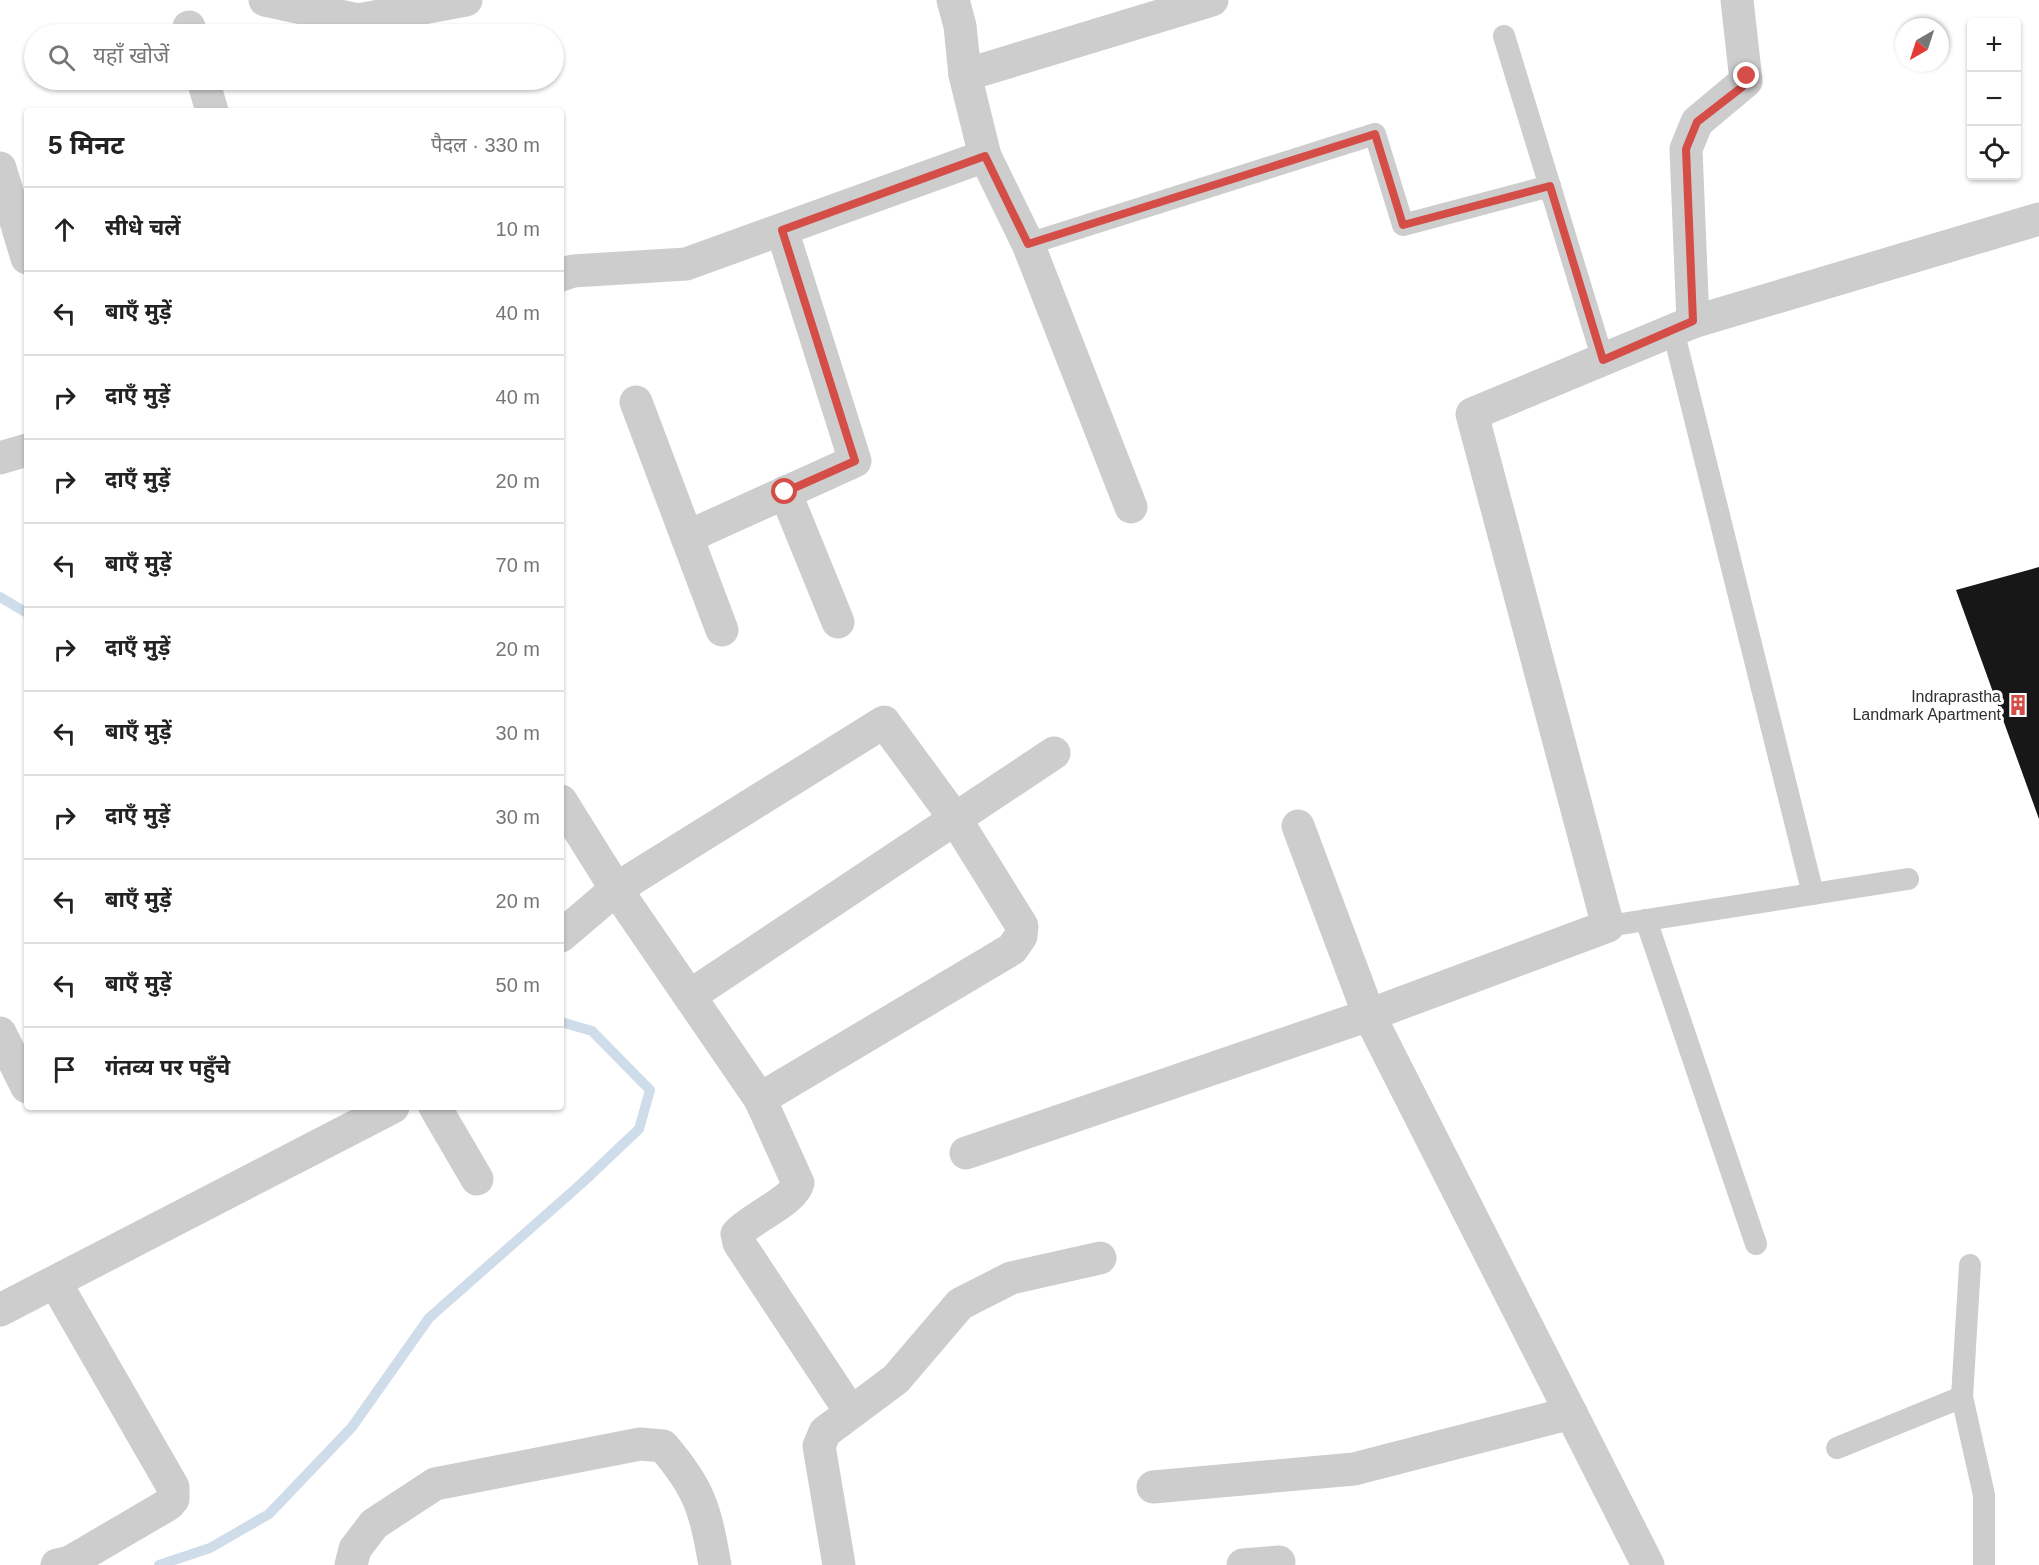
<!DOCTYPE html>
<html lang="hi">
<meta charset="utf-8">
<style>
:root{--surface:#fff;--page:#f6f6f6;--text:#222;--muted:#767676;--line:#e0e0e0}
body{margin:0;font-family:Helvetica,"Noto Sans Devanagari",sans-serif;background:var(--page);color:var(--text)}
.controls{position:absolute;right:18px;top:18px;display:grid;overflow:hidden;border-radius:6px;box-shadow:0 2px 4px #0004}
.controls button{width:54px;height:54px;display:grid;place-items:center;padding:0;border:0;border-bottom:2px solid var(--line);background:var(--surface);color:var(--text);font:30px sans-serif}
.compass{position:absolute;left:1895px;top:18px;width:54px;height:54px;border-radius:50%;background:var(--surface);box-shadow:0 2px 4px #0004;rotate:219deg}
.stop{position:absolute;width:18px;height:18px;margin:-14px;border:4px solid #d44d46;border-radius:50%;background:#fff}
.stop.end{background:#d44d46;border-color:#fff;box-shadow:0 2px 6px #0008}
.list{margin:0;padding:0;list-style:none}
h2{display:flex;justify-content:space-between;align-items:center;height:78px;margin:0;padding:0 24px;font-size:26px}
h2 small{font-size:20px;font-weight:400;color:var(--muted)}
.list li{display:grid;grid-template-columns:39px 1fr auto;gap:18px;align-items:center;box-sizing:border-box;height:84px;padding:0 24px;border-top:2px solid var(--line)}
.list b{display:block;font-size:22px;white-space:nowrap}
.list em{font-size:20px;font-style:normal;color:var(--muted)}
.icon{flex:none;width:33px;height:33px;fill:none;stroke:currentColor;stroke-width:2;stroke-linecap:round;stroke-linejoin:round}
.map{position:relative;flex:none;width:2039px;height:1565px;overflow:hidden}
.search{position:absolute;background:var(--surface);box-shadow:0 2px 4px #0004;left:24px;top:24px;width:540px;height:66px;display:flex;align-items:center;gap:15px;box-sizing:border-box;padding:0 21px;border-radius:33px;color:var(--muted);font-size:22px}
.panel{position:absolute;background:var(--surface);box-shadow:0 2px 4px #0004;left:24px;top:108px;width:540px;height:1002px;border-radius:6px}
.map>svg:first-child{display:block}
</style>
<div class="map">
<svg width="2039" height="1565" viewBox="0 0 2039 1565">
<rect width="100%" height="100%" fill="#fff"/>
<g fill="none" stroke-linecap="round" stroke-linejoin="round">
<g stroke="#cfdce9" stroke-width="10">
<polyline points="0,597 27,613"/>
<polyline points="159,1565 210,1548 269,1514 352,1427 429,1318 582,1183 639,1129 650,1090 592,1031 561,1022"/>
</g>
</g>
<polygon fill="#171717" points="2039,567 2039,819 1956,590"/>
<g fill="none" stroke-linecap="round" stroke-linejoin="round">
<g stroke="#cdcdcd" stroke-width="22">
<polyline points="1504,36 1603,360"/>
<polyline points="1028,244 1375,134 1403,225 1550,186"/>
<polyline points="1673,330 1813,894"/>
<polyline points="1646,920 1756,1244"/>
<polyline points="1608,926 1908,879"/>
<polyline points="1970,1265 1962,1397 1984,1495 1984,1565"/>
<polyline points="1837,1448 1962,1397"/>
</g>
<g stroke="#cdcdcd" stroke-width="33">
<polyline points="265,0 358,20 466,0"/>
<polyline points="953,0 960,26 965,75 985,156 1028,244 1131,507"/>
<polyline points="189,27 191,34"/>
<polyline points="965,75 1212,0"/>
<polyline points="203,80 212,111"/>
<polyline points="0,168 27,258"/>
<polyline points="561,275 573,271 686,264 985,156"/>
<polyline points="1693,322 1686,149 1697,122 1746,81 1737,0"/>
<polyline points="636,402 722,630"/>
<polyline points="0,458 27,450"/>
<polyline points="785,492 838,622"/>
<polyline points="687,537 855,461 782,230"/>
<path d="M561,801L616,889L760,1099L798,1183C794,1201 751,1218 737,1234L739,1243L850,1411"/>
<polyline points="1298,826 1369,1015 1648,1565"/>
<polyline points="561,936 616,889 884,722 956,820 1022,926 1021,936 1012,949 760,1099"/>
<polyline points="691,995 1054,753"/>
<polyline points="0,1033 27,1087"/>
<polyline points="435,1107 477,1179"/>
<polyline points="966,1153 1369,1015 1608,926 1472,414 1693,322 2039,219"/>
<polyline points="55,1282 173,1487 173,1499 169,1504 70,1562 57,1565"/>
<polyline points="0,1310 393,1107"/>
<polyline points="1153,1487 1354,1469 1571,1413"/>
<path d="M351,1565L355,1549L374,1524L435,1484L640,1444L663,1446C701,1490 705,1510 715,1565"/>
<polyline points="839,1565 819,1446 825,1432 896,1379 960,1304 1011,1278 1100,1258"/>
<polyline points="1243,1565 1279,1562"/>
</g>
</g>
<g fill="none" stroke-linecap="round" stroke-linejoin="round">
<polyline stroke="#d44d46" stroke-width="8" points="785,492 855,461 782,230 985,156 1028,244 1375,134 1403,225 1550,186 1603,360 1693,321 1686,149 1697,122 1742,87 1747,76"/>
</g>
<defs>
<symbol id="building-bare" viewBox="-9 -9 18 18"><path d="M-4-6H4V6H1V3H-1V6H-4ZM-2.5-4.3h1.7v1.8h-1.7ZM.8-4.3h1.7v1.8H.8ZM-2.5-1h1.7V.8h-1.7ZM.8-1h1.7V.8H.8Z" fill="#d44d46" stroke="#fff" stroke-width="2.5" paint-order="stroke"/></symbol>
</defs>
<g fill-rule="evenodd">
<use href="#building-bare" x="2003" y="690" width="30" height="30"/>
</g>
<g text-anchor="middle" stroke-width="6" stroke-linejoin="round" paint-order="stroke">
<g font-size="16" fill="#303030" stroke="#fff" text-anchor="end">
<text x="2001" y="702">Indraprastha<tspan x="2001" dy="18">Landmark Apartment</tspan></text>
</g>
</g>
</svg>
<div class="controls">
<button>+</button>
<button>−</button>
<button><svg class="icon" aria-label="locate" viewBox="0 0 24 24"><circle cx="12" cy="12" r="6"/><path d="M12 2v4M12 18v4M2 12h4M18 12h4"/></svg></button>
</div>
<svg class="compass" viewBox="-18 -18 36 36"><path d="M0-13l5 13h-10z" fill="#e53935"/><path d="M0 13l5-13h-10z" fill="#767676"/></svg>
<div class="stop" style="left:785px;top:492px"></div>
<div class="stop end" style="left:1747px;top:76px"></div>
<div class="search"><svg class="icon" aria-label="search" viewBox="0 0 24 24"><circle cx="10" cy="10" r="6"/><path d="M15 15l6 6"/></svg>यहाँ खोजें</div>
<section class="panel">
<h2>5 मिनट<small>पैदल · 330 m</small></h2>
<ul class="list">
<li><svg class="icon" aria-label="ahead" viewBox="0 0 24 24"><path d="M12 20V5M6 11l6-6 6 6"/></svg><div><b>सीधे चलें</b></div><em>10 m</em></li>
<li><svg class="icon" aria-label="left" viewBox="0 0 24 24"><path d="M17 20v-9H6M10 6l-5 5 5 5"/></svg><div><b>बाएँ मुड़ें</b></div><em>40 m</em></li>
<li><svg class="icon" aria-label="right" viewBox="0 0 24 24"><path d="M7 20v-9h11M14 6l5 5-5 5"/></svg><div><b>दाएँ मुड़ें</b></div><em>40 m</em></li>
<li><svg class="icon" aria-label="right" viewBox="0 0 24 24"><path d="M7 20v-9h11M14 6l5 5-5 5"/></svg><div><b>दाएँ मुड़ें</b></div><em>20 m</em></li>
<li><svg class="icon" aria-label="left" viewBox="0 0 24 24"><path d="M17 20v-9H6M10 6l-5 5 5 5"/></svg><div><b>बाएँ मुड़ें</b></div><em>70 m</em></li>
<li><svg class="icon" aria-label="right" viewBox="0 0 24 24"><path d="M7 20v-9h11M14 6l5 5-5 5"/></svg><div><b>दाएँ मुड़ें</b></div><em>20 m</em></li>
<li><svg class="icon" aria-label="left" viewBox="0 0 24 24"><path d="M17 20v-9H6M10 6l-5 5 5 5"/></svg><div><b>बाएँ मुड़ें</b></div><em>30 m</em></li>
<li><svg class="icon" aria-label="right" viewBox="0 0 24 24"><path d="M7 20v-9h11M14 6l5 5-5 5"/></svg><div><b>दाएँ मुड़ें</b></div><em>30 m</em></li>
<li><svg class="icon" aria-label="left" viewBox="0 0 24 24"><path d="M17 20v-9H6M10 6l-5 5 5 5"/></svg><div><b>बाएँ मुड़ें</b></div><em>20 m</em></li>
<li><svg class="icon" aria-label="left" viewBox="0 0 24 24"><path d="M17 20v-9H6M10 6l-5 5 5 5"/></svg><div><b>बाएँ मुड़ें</b></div><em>50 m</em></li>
<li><svg class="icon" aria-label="arrive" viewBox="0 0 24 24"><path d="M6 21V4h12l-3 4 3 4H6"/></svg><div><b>गंतव्य पर पहुँचे</b></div></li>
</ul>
</section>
</div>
